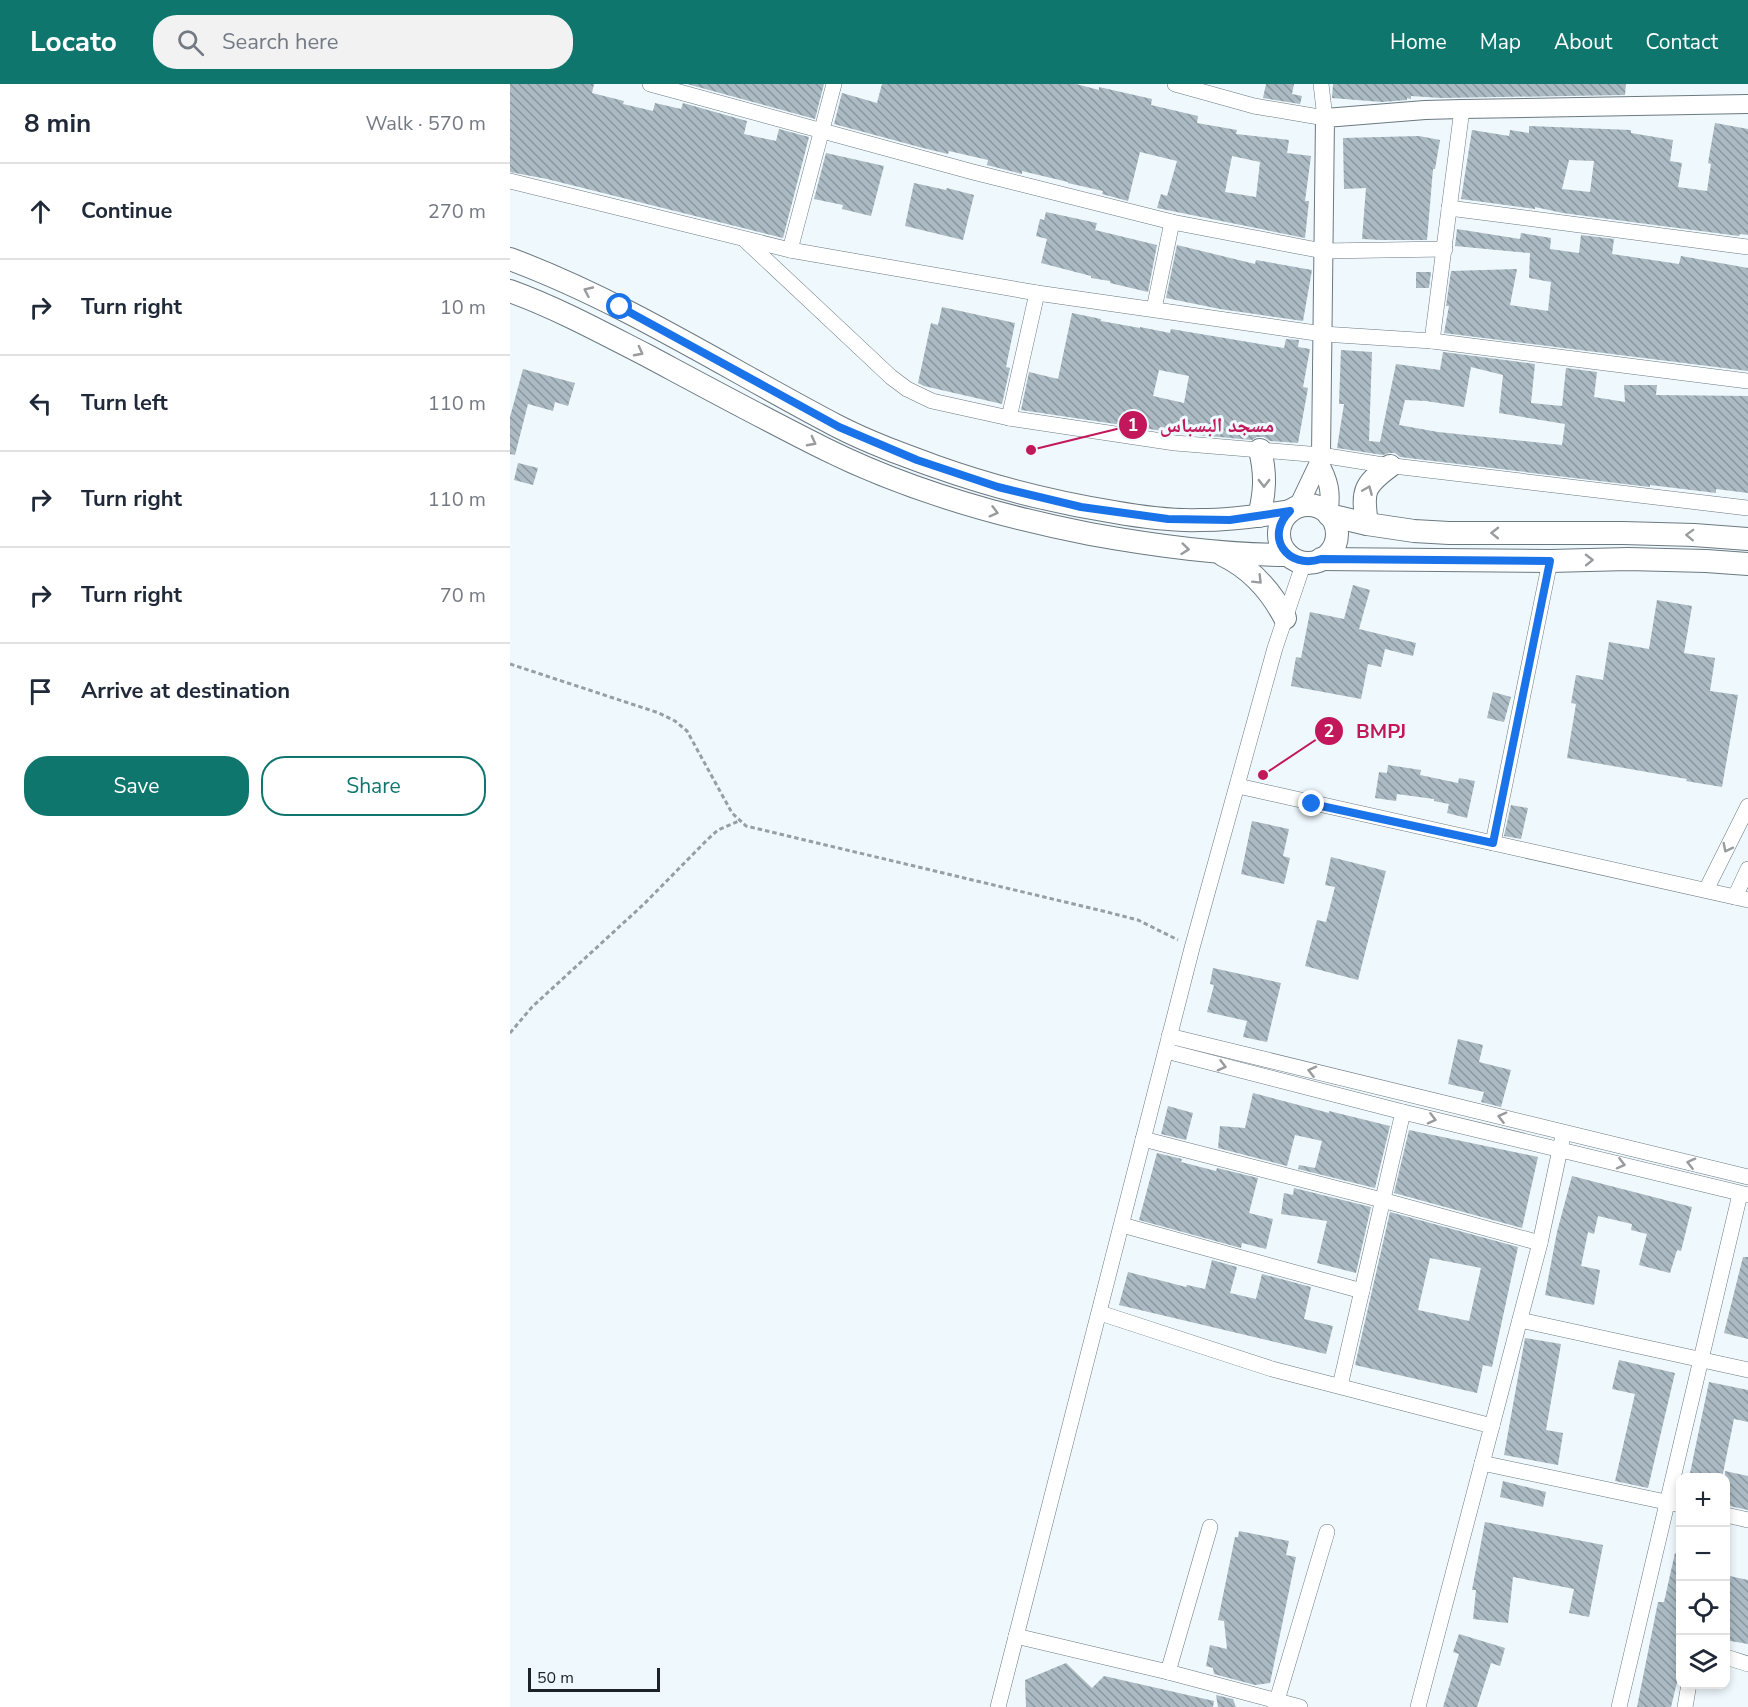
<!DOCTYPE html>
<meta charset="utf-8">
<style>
:root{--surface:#fff;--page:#f2f2f3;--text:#1f2937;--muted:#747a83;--line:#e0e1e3;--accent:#0f766e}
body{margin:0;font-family:"Nunito Sans","Noto Naskh Arabic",sans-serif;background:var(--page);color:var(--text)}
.controls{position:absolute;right:18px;bottom:18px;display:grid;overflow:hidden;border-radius:12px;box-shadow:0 3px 9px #0003}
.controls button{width:54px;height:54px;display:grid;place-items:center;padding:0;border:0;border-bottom:2px solid var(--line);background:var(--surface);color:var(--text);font:30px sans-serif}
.scale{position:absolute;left:18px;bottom:15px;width:132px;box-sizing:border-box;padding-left:6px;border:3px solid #1c2225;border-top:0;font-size:16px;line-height:21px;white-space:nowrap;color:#1c2225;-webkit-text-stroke:4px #eef8fd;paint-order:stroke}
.stop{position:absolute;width:18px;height:18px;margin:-14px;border:4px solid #1a73e8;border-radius:50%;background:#fff}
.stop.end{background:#1a73e8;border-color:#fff;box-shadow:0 2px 6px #0008}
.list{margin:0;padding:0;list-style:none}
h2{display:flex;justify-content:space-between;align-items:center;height:78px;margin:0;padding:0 24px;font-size:26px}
h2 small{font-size:20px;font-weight:400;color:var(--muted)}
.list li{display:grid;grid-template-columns:39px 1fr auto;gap:18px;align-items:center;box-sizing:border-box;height:96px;padding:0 24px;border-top:2px solid var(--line)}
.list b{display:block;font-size:22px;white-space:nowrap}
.list em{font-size:20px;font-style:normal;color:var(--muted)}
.actions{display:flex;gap:12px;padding:18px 24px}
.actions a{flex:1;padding:14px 0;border:2px solid var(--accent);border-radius:24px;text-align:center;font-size:21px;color:var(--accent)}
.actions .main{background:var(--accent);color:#fff}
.icon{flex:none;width:33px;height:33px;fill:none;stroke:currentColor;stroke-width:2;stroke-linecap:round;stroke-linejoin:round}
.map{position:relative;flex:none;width:1238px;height:1623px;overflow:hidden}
header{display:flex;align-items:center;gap:36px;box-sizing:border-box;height:84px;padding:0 30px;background:var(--accent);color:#fff}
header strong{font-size:28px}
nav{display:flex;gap:33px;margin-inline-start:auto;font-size:21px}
.search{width:420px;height:54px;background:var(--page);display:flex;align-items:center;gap:15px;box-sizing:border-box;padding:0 21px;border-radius:24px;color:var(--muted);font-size:22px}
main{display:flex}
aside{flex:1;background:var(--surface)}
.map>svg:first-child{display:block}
</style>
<header>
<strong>Locato</strong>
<div class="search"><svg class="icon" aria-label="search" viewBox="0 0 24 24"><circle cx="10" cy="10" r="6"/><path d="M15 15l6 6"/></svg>Search here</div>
<nav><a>Home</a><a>Map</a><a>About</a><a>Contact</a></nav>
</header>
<main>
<aside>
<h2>8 min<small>Walk · 570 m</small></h2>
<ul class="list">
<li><svg class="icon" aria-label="ahead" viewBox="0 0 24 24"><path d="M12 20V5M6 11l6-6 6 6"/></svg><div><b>Continue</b></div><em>270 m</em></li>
<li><svg class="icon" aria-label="right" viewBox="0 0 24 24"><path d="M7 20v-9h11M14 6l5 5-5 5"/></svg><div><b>Turn right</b></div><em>10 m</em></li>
<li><svg class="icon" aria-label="left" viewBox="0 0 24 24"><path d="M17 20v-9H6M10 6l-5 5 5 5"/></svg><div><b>Turn left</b></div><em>110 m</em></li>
<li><svg class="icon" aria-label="right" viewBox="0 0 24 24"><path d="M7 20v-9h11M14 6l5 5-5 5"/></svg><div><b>Turn right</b></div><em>110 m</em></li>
<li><svg class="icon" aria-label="right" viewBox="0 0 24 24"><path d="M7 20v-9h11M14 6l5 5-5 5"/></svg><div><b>Turn right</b></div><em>70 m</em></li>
<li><svg class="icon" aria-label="arrive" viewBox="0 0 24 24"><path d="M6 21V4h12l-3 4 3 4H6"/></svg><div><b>Arrive at destination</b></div></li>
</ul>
<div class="actions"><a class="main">Save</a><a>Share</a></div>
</aside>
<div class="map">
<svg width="1238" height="1623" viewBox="0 0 1238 1623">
<defs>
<pattern id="building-back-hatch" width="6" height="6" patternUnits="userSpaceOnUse" patternTransform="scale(1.5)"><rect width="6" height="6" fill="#abbac3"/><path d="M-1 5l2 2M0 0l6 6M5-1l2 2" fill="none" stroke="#8a979e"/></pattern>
</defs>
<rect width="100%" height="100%" fill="#eef8fd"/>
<g fill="url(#building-back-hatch)" fill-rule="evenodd">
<polygon points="0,0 84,0 82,9 114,17 113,20 143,27 145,19 171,25 173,19 237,37 234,50 266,57 269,45 299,53 273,154 37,95 0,88"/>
<polygon points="177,0 314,0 305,35"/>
<path d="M372,0H566L589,6V3L642,15L641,21L688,32L687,39L727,46L726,50L779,56L777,69L801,72L795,117H799L795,154L647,124L651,110L657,112L667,77L630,68L618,117L592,110L593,107L558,99V98L512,87V90L477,81L478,76L439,67L438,70L413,64L324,40L332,9L367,19ZM722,72L750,78L746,113L715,108Z"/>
<polygon points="756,0 784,0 782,10 792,12 790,20 753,14"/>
<polygon points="823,0 1116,0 1115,11 932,14 901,12 901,15 897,14 897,16 872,18 822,14"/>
<path d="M1205,39L1238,45V151L1230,150L1229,152L1053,129L1025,123V125L951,115L962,46L999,52L1000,46L1019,49V42L1121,46V49L1163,56L1160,77L1172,79L1168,103L1197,107L1201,80L1198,79ZM1059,76L1084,77L1080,108L1052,105Z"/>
<polygon points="909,52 930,56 925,85 923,85 917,156 871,156 852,155 856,104 834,105 833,54"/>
<polygon points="316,69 374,82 361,132 332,125 333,121 304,115"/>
<polygon points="404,99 436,106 437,104 464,111 453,156 395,142"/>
<polygon points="536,128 587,139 585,146 647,161 638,208 600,199 600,197 581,194 581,192 531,179 537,155 526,152 530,135 534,136"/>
<polygon points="947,145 1010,155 1011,149 1041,154 1040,165 1069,169 1071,151 1104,155 1102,170 1169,180 1171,172 1238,184 1238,287 934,249 939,222 936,222 941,187 1007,185 1000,221 1038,227 1041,198 1019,194 1020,169 945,162"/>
<polygon points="667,161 745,180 746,176 802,186 793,237 710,225 656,214"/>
<polygon points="906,188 921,188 919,204 906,204"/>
<polygon points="432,223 505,239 496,283 500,284 492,320 414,302 408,299 421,239 428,241"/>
<path d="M562,229L591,235V237L630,244V243L660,249L661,245L774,264L776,255L789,256L788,263L800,265L793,303L798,304L788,359L760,357L754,353H747L742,356L666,349L511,326L519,288L548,295ZM649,286L679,292L674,319L643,312Z"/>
<path d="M831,266L862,268L859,357L870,358L886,280L930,286L933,268L1025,280L1021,319L1052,322L1056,284L1087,288L1084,313L1115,318L1114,301H1147L1146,311L1238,312V409L1206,405V409L1140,401V403L890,373L885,369H879L873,371L827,364L834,320H829ZM961,283L993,291L989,329L1055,340L1052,361L928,348L889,341L895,316L916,317L954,323Z"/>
<polygon points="13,285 65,299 58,322 45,318 43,327 18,320 5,371 0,370 0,333"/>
<polygon points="8,379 28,384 23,401 4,396"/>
<polygon points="843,501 860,506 849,545 906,559 903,572 875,565 871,583 858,580 851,615 781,602 786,573 791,574 800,528 834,535"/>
<polygon points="1147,516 1182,522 1174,569 1205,574 1200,607 1228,611 1212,703 1176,697 1177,695 1057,674 1066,620 1061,619 1066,591 1093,596 1099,558 1139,565"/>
<polygon points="983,608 1001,613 994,638 977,634"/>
<polygon points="878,681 911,686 910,691 948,699 949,694 965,697 957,734 937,729 939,720 924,717 924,715 887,710 886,717 865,714 869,688 877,689"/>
<polygon points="1001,721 1018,724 1011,755 994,752"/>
<polygon points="742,737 779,745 773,772 780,774 774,800 731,790"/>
<polygon points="821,773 876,787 848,896 795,882 807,836 816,838 825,803 815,801"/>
<polygon points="703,884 771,899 757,958 733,953 737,937 697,928 704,901 700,900"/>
<polygon points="948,955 973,961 969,978 1001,986 991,1023 971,1018 974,1008 938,1000"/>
<polygon points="743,1009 819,1029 819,1027 880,1042 865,1104 788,1085 789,1081 805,1084 812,1057 785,1051 777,1082 708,1064 710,1042 735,1044"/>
<polygon points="658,1022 683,1029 676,1056 651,1050"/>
<polygon points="899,1046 1028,1073 1012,1144 884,1109"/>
<polygon points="647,1069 672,1075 671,1078 706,1087 707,1084 748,1094 739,1129 763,1135 756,1165 732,1159 731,1164 629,1136"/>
<polygon points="1062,1092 1182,1123 1171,1167 1167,1166 1160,1189 1129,1181 1137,1150 1121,1146 1122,1140 1088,1132 1084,1150 1078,1148 1071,1182 1090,1186 1084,1221 1035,1211 1047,1148"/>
<polygon points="784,1104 861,1123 846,1189 807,1179 817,1137 771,1130 774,1109 783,1111"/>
<path d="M880,1128L1008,1163L982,1283L973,1281L967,1309L845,1281ZM920,1174L971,1184L959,1237L908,1226Z"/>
<polygon points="1233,1173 1238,1173 1238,1255 1214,1249"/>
<polygon points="702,1176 727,1183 720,1209 746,1215 752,1190 801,1203 794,1235 823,1242 816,1270 609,1221 618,1188 676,1203 677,1201 695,1205"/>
<polygon points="1015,1254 1051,1260 1036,1346 1053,1349 1048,1381 994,1371"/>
<polygon points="1109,1276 1165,1289 1138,1404 1105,1397 1125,1310 1102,1305"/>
<polygon points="1199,1298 1238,1306 1238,1338 1224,1335 1212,1394 1179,1394"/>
<polygon points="1215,1387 1238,1392 1238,1426 1215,1421"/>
<polygon points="993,1397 1036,1408 1033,1423 990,1413"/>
<polygon points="975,1438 1093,1461 1079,1533 1059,1529 1064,1505 1003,1493 998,1539 963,1535 966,1506 962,1506"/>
<polygon points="729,1447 779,1457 776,1471 786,1473 760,1599 745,1601 704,1590 703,1584 696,1582 700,1561 717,1565 714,1537 708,1536 725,1453 728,1453"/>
<polygon points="1165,1469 1170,1470 1170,1586 1161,1623 1127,1623 1148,1518 1154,1518"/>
<polygon points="1215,1491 1238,1496 1238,1560 1215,1556"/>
<polygon points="949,1550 995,1564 990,1582 981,1579 967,1623 933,1623 949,1570 943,1568"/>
<polygon points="556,1579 582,1604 594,1592 704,1617 703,1623 516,1623 515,1596"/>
<polygon points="706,1611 723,1615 726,1623 708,1623"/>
</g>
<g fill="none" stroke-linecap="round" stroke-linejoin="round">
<defs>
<g id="minor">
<polyline points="140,0 463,88 662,138 813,167 935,165"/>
<polyline points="665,0 744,22 815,34 811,0"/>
<polyline points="0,97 280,166 527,209 813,250 922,257 1238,297"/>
<polyline points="939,124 1238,163"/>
<polyline points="236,157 381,293 397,305 422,317 499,334 665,359 811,371 867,380 1238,424"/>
<polyline points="280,166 324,0"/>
<polyline points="644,225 662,138"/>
<polyline points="922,257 952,25"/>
<polyline points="499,334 527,209"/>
<polyline points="728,702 1238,816"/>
<polyline points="983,759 1040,477"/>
<polyline points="1196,806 1238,722"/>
<polyline points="1225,813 1238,785"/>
<polyline points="659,952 1238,1093"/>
<polyline points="656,967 893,1028 1238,1111"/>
<polyline points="633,1055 872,1116 1030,1159"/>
<polyline points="612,1141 852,1207"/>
<polyline points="590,1229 762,1285 982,1342"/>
<polyline points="1010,1236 1238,1286"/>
<polyline points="830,1302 893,1028"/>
<polyline points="972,1379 1170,1421"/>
<polyline points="1216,1431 1238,1436"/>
<polyline points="506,1552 658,1588 790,1623"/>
<polyline points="1216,1573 1238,1580"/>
<polyline points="658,1588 700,1443"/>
<polyline points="488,1623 682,864 765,564 794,478"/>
<polyline points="765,1623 817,1448"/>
<polyline points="908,1623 1030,1159 1052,1056"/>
<polyline points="1109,1623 1230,1110"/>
<polyline points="1175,1623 1179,1600"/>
</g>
<g id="tertiary">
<path d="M809,379C819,396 822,410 818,429"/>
<polyline points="788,423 809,379 811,371 815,34 915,26 952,25 1238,20"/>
</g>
<g id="primary">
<path d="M0,175C115,218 218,285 327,342C358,358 391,370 424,382C483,403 542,418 604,428C632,433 661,437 690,436C720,436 750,432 780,427"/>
<path d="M0,207C47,224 91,248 136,271C194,302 253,334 313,364C397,406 488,432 580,450C646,462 711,471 778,471"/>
<circle cx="798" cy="450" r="29"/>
<polyline points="819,431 857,440 904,447 939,449 1113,449 1184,451 1238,455"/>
<path d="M749,432C755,409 756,390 750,366"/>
<path d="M857,440C852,407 853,402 880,382"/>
<path d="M713,471C742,485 761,507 775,534"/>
<polyline points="811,475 1040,477 1118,475 1196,477 1238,480"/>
</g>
</defs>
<use href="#minor" stroke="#6b7981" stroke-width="16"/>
<use href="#tertiary" stroke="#6b7981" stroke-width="20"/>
<use href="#primary" stroke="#6b7981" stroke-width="24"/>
<g stroke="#969fa3" stroke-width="3" stroke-dasharray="4.5 3" stroke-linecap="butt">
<polyline points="0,580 149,629 165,637 177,647 222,729 236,742 597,828 628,836 668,856"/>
<polyline points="0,949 22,923 134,820 197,756 208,746 229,737"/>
</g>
<use href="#minor" stroke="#fff" stroke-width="15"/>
<use href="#tertiary" stroke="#fff" stroke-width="18"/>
<use href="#primary" stroke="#fff" stroke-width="22"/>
</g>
<defs><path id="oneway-chevron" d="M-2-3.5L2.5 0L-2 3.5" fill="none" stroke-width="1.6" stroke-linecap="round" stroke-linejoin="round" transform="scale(1.5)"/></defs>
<g stroke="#999c9d">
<use href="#oneway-chevron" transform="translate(78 207) rotate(-155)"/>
<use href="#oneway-chevron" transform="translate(129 268) rotate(28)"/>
<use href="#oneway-chevron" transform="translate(302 358) rotate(28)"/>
<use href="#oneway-chevron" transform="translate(754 399) rotate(90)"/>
<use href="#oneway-chevron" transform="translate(858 406) rotate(-67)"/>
<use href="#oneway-chevron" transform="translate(484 428) rotate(15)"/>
<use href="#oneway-chevron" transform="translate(985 449) rotate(-179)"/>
<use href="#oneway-chevron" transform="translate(1180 451) rotate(-178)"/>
<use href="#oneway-chevron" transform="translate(675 465) rotate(6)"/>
<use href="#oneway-chevron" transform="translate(1079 476) rotate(-1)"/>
<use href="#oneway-chevron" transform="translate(748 496) rotate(45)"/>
<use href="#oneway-chevron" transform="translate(1217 764) rotate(117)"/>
<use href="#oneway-chevron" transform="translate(712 982) rotate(15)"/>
<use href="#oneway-chevron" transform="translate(802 987) rotate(-166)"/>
<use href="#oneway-chevron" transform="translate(992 1033) rotate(-166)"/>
<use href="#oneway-chevron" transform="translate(922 1035) rotate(14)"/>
<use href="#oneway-chevron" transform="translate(1181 1079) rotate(-166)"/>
<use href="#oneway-chevron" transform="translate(1111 1080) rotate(14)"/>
</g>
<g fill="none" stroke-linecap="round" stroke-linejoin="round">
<path stroke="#1a73e8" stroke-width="8" d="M110,223L329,343L407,376L488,403L571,423L658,435L720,436L780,427C754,452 777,486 811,475L1040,477L983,759L802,720"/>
</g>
<path fill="none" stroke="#c2185b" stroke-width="2" d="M521 366L623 341M753 691L819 647"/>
<g fill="#c2185b" stroke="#eef8fd" stroke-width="2">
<circle cx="521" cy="366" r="6"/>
<circle cx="753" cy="691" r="6"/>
<circle cx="623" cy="341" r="15"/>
<circle cx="819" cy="647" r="15"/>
</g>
<g font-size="18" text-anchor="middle" font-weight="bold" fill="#fff">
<text x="623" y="347">1</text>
<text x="819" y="653">2</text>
</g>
<g font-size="20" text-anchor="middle" font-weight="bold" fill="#c2185b" stroke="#eef8fd" stroke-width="6" stroke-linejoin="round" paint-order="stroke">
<text x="707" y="348">مسجد البسباس</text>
<text x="871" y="654">BMPJ</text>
</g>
</svg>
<div class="controls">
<button>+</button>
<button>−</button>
<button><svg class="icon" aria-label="locate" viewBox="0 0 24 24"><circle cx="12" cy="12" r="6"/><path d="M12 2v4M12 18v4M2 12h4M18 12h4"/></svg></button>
<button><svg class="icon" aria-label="layers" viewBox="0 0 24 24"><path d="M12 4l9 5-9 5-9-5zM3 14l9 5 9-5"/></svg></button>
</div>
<div class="scale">50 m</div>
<div class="stop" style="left:110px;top:223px"></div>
<div class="stop end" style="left:802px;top:720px"></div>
</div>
</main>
